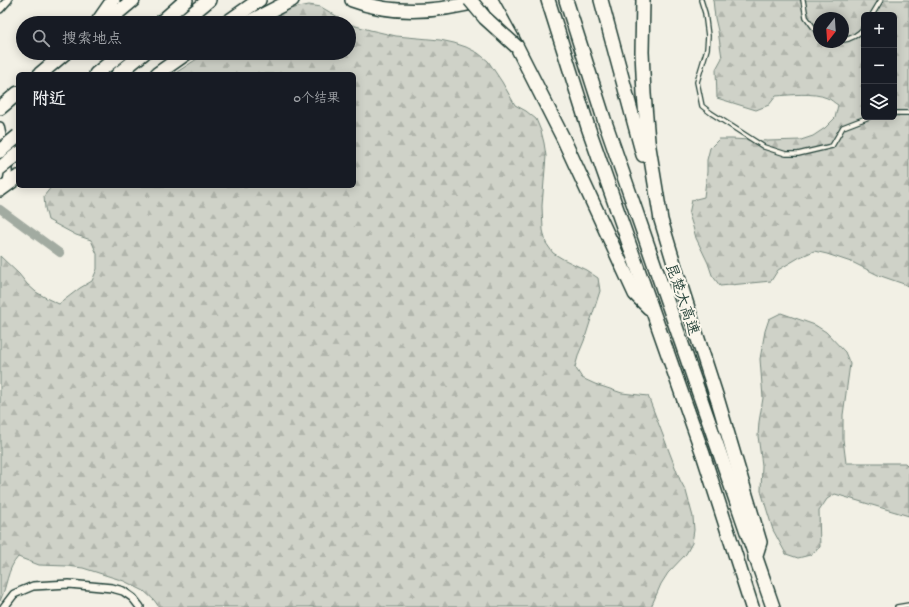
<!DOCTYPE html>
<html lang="zh">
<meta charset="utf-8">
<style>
:root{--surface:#171b24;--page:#20242c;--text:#f1f3f6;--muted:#9ea1a6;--line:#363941}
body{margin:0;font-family:"Gochi Hand","LXGW WenKai TC",sans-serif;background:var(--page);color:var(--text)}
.controls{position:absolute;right:12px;top:12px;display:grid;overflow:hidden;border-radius:6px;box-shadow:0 2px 10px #0003}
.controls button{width:36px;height:36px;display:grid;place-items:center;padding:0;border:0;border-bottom:1px solid var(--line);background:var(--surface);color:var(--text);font:20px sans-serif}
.compass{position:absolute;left:813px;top:12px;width:36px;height:36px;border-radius:50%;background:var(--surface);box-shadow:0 2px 10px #0003;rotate:197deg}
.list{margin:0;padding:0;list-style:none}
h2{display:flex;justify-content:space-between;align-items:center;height:52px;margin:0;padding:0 16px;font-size:17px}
h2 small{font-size:13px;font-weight:400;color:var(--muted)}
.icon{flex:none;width:22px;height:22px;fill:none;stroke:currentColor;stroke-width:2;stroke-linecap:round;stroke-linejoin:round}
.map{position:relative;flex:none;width:909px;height:607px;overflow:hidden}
.search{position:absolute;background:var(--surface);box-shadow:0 2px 10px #0003;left:16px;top:16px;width:340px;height:44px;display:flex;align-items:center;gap:10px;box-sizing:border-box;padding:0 14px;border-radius:22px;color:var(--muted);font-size:15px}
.panel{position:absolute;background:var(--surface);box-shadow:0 2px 10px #0003;left:16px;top:72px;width:340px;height:116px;border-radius:6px}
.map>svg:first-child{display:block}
</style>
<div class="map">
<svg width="909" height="607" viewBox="0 0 909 607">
<defs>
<pattern id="forest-firs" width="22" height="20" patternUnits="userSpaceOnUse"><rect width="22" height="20" fill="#cfd2c8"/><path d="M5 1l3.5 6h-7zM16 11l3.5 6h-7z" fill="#b1b5ac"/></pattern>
</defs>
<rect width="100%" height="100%" fill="#f2f0e5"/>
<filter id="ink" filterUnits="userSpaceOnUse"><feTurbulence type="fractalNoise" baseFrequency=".025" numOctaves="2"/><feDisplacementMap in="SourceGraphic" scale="8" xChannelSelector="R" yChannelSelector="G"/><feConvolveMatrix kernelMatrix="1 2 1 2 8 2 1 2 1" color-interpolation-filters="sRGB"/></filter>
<g filter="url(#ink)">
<g fill="url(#forest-firs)" stroke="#77887e" fill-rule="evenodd">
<path d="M713,0H909V287L904,284L878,275L854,263L827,254L814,251L800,257L778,270L771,281L720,286L712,275L708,263L696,238L693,227L689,214L692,200L704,197L707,172V160L710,148L719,139H732L768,141L801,140L813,136L825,128L835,118L838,105C834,103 831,99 827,98C814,92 790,95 776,96L769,105L756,110L717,98L716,69L722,58L718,31L715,18ZM864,15H894V117H864ZM819,18H843V42H819Z"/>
<polygon points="309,5 321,7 333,14 348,23 252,23 283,10"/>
<path d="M349,24L370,30L396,36L440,40L454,43L466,47L478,53L488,61L502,82L515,105L526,111L536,119L541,131L544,143L546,156L542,206L543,230L546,243L553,253L563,259L586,270L598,278L600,291L584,341L579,353L575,367L582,378L595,384L622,393L648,396L680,480L686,491L693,517L694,530L692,543L686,554L668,573L661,584L651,607H159L154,600L144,591L124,581L83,568L67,566L39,565L18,557C7,569 7,587 0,601V256L19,274L27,284L36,292L48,299L59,304L80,288L92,281L97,269V254L91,240L76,235L48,220L45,208L44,196L52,186H354V74H174L206,53H349Z"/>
<polygon points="781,313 815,325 826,332 845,352 850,364 843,415 843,439 846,463 905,463 909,467 909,516 835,494 827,499 819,511 820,547 810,555 798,558 786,554 773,530 761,491 762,465 758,436 759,422 763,398 760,359 765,331 769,319"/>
</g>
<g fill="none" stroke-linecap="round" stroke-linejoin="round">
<polyline stroke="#a2aba1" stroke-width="8" points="0,209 60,253"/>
<defs>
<g id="service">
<polyline points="701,0 705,13 708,36 707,49 697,82 702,106 711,113 764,147 786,154 798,154 832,146 843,127 869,117"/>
<polyline points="803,0 806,17 819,35"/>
<polyline points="872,15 881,0"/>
<path d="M843,40C852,39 858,35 864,28"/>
<polyline points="894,113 909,113"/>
<polyline points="897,607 909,605"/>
</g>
<g id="minor">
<polyline points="0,9 8,0"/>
<polyline points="0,126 5,149"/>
<path d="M5,184C10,177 8,170 7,162"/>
<polyline points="4,607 14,594 33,586 69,584 112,588 123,591 133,598 140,607"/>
</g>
<g id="motorway">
<path d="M352,0C394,16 440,12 483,0"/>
<polyline points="491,0 517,47 563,138 635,294 649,308"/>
<polyline points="548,0 588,127 703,454 752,607"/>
<polyline points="566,0 604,119 773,607"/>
<polyline points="601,0 643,155"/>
<polyline points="643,0 642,52 644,94 648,141 661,220 679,280 718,401 760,542 755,558"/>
<polyline points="97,23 113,0"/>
<polyline points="103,23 109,20 133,0"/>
<polyline points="160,23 186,0"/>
<polyline points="181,23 209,0"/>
<polyline points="226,23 259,0"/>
<polyline points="247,23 292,0"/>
<polyline points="40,74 65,53"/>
<polyline points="96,74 122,53"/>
<polyline points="118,74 144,53"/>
<polyline points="157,74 187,53"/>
<polyline points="0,108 18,93"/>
<polyline points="0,190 18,177"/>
</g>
</defs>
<use href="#service" stroke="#1f3d34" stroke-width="6"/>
<use href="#minor" stroke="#1f3d34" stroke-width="10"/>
<use href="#motorway" stroke="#1f3d34" stroke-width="16"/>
<use href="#service" stroke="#fbf7ec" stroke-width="3.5"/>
<use href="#minor" stroke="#fbf7ec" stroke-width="7"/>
<use href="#motorway" stroke="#fbf7ec" stroke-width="13"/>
<defs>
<g id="motorway-bridge">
<polyline points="470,0 485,18 517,47"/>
<polyline points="0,151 18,136"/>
<polyline points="0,168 18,154"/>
</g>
</defs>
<use href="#motorway-bridge" stroke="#1f3d34" stroke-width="16" stroke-linecap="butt"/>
<use href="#motorway-bridge" stroke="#fbf7ec" stroke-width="13"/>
</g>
</g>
<g text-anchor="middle" stroke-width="4" stroke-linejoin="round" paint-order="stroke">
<g font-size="15" fill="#1f3d34" stroke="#fbf7ec">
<text transform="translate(683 299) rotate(71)" y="5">昆楚大高速</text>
</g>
</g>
</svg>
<div class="controls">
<button>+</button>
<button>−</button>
<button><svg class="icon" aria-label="layers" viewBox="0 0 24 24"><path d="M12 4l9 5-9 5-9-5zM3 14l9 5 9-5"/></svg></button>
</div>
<svg class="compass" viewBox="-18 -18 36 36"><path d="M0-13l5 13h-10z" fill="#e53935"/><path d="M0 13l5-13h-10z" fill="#9ea1a6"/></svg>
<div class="search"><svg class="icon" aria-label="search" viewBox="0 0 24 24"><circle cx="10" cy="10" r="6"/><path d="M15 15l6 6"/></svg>搜索地点</div>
<section class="panel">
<h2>附近<small>0个结果</small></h2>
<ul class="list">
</ul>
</section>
</div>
